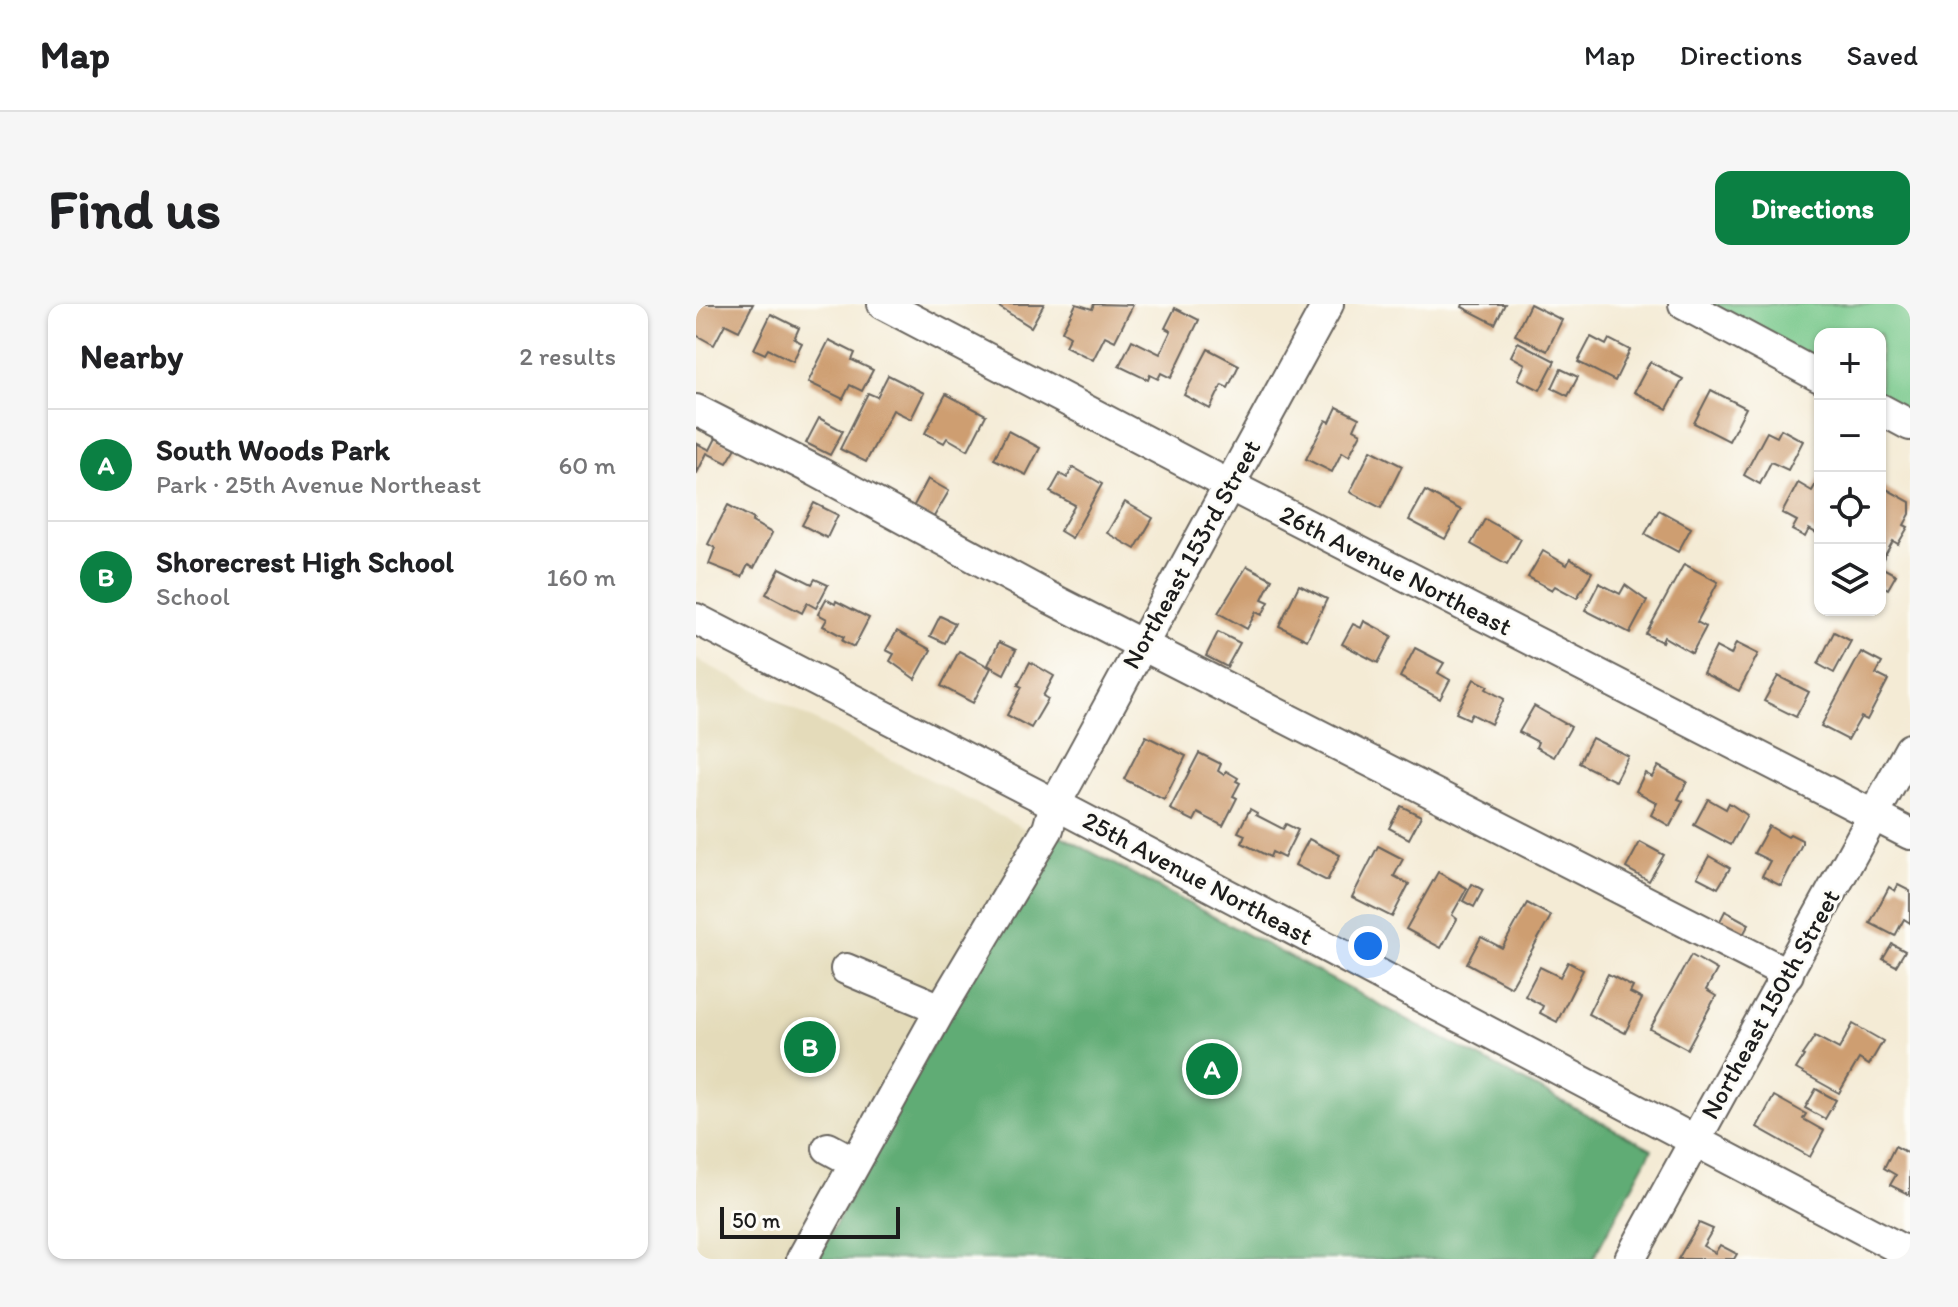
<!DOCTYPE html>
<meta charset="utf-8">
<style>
:root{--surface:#fff;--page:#f6f6f6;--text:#202124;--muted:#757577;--line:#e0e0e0;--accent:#0b8043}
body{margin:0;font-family:Itim,sans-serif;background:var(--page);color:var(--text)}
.controls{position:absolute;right:24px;top:24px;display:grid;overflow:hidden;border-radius:16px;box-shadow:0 2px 6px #0004}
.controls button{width:72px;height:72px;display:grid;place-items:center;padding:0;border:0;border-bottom:2px solid var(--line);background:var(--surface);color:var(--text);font:40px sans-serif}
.scale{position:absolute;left:24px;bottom:20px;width:180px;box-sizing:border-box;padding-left:8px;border:4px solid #1c1c1c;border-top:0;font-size:22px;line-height:28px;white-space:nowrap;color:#1c1c1c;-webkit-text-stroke:6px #fdfcf7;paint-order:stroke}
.you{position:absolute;left:672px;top:642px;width:28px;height:28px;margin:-20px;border:6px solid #fff;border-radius:50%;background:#1a73e8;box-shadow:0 0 0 12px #1a73e833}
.badge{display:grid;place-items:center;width:52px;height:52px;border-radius:50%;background:var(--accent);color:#fff;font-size:26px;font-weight:700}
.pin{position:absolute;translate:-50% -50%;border:4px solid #fff;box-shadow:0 2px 8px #0006}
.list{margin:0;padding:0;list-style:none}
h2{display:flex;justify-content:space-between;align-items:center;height:104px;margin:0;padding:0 32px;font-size:34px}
h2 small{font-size:26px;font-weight:400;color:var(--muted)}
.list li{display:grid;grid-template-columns:52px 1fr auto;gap:24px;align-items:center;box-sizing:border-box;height:112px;padding:0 32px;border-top:2px solid var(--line)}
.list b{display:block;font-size:30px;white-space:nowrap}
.list p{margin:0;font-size:26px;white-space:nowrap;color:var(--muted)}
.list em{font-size:26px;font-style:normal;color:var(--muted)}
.icon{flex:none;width:44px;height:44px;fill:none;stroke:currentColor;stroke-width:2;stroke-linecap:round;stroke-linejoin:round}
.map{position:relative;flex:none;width:1214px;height:955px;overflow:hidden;border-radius:16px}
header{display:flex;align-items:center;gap:48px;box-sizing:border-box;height:112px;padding:0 40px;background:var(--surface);border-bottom:2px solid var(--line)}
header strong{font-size:38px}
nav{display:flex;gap:44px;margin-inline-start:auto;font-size:28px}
.intro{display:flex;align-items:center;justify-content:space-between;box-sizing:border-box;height:192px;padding:0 48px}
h1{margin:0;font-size:56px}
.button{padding:20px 36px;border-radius:16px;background:var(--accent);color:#fff;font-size:28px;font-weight:700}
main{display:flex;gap:48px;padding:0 48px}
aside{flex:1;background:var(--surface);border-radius:16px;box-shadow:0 2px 6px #0004}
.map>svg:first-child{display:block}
</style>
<header>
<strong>Map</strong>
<nav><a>Map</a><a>Directions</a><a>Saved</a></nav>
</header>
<div class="intro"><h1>Find us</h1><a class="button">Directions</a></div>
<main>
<aside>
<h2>Nearby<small>2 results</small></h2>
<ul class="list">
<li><span class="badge">A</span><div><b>South Woods Park</b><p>Park · 25th Avenue Northeast</p></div><em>60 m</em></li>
<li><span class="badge">B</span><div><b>Shorecrest High School</b><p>School</p></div><em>160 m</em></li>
</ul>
</aside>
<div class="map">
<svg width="1214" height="955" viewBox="0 0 1214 955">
<rect width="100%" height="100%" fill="#fdfcf7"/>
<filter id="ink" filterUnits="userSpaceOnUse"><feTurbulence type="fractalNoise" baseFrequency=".0125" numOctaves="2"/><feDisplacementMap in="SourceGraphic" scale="16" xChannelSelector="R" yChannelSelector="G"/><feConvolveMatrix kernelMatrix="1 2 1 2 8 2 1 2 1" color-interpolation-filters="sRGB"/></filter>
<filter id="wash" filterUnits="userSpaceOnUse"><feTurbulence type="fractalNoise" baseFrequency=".006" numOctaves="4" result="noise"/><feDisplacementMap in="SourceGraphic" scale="32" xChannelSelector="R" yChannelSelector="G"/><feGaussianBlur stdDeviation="1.8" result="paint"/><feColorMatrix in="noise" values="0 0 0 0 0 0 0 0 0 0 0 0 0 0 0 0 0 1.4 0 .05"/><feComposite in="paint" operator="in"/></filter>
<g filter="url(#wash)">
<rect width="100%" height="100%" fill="#f4ebd5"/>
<polygon fill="#e4dbba" points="0,355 341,531 116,955 0,955"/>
<polygon fill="#76c789" stroke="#497252" stroke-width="2" points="989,0 1214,0 1214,120 1184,104 1184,30 1124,30 1124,72"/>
<polygon fill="#60ac75" stroke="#3e6448" stroke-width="2" points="352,525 956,845 897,955 121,955"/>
<g id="blocks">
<g fill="#ce9e71">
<polygon points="5,0 57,0 43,27 29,20 18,41 0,31 0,9"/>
<polygon points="305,0 348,0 335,23 303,3"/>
<polygon points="380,0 396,5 398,0 437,1 419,37 409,32 397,56 369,42 374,32 366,27"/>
<polygon points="767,0 809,0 799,20 766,3"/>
<polygon points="834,0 866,16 851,47 819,31"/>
<polygon points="479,4 503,16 475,74 465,69 462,75 454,71 452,76 423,62 436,36 464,50 475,27 469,24"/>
<polygon points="75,10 103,24 98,35 106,39 97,57 72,45 69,50 58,45"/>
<polygon points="895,33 910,41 913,35 934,46 919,77 882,58"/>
<polygon points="133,36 159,49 156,56 177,66 166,87 154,81 147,95 112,78"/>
<polygon points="822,38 859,57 844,86 822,75 829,60 815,52"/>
<polygon points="512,45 543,61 532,84 526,81 514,105 488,91"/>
<polygon points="954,58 987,75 971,105 938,88"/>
<polygon points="865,65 882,73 872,92 856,84"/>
<polygon points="192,71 228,89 215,115 197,106 170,158 144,145 172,89 181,93"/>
<polygon points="1015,86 1050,104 1033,137 998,119"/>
<polygon points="250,90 290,111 272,146 251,134 248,139 229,129"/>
<polygon points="641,103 663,114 658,125 665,129 653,152 646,148 636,168 610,155 630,116 634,118"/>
<polygon points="123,114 147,127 134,151 110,139"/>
<polygon points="1085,125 1107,137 1092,166 1075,158 1064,180 1048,171 1071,128 1081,133"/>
<polygon points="312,127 344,144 330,171 298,155"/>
<polygon points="20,134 40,144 31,159 11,149 0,171 0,139 14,146"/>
<polygon points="675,146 706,162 685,204 654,188"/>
<polygon points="377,163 406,180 376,234 364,227 379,201 354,188 364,170 371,174"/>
<polygon points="1124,173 1124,231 1113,225 1109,233 1096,226 1101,217 1086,209 1102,179 1116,187"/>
<polygon points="232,175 253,187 236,216 216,205"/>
<polygon points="1185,182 1214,198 1214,210 1208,221 1212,223 1202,240 1197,237 1184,260"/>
<polygon points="729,187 765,206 749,235 713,216"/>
<polygon points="429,198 457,214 439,245 411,229"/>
<polygon points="118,199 142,211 131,234 106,221"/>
<polygon points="32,201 58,215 56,218 76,229 58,264 52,261 46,273 13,260 19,244 12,240"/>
<polygon points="963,206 995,224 982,248 949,230"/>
<polygon points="789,215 825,235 811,260 775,240"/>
<polygon points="847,247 871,261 874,255 896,268 881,294 859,282 856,286 832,273"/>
<polygon points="988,260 1022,278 1001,318 1010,323 996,349 968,333 966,338 950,330"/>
<polygon points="551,262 576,275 566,295 573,298 566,311 560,308 551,325 522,309"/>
<polygon points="1185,263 1200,271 1192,285 1184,281"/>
<polygon points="84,264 116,280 119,275 132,281 120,304 111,299 106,309 70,290"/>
<polygon points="903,279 924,290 929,281 951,297 934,329 889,306"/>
<polygon points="603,281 631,295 611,336 583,322"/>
<polygon points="130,295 139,300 140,297 173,314 158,343 146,337 148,333 127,322 131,315 122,310"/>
<polygon points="244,312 259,319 249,339 234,332"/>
<polygon points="668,317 696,332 682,359 646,340 657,320 665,324"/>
<polygon points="201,327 235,346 219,375 194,357 198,350 190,346"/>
<polygon points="522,328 544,339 531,363 510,352"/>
<polygon points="1138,328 1155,337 1138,369 1122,360"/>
<polygon points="303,338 320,346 308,370 292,361"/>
<polygon points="1040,339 1062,350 1043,387 1007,369 1020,343 1035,351"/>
<polygon points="719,344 748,359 742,369 754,376 744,395 704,373"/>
<polygon points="263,347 295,364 277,399 245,382"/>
<polygon points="1165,348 1186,359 1180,370 1192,376 1171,416 1165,413 1152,436 1125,422"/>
<polygon points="334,358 358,372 347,392 352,395 335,424 311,411 326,383 322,381"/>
<polygon points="1082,372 1113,388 1100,413 1068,397"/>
<polygon points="778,375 792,382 790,385 808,395 795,420 776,410 773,415 760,409"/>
<polygon points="838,402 875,423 858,453 840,443 842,438 823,428"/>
<polygon points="450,432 490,452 468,496 428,475"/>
<polygon points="896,434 932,452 919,477 883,459"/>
<polygon points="503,449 525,460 522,467 528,471 530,467 542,474 540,477 544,479 537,492 541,494 527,522 502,509 498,517 474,505"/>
<polygon points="962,462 991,478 982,495 987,497 974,522 955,511 961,499 940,487 949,469 956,473"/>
<polygon points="1012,495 1030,505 1033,499 1051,511 1035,541 998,521"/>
<polygon points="705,502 725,512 713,535 693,524"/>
<polygon points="554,505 561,509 560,511 587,525 590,520 602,526 588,554 576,548 574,553 546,539 549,531 542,528"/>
<polygon points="1073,522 1092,533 1094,530 1106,536 1106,540 1085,582 1066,572 1074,557 1058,549"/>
<polygon points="613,535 644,551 631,577 599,561"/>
<polygon points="944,538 968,551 953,577 930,564"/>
<polygon points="682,542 707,555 698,572 713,580 696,613 656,593"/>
<polygon points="1013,552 1034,564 1022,584 1001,573"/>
<polygon points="742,568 771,584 756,611 761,615 745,644 710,625"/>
<polygon points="776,580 787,586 778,603 767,597"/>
<polygon points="1202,581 1214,587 1214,619 1208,615 1199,632 1174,619 1193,583 1199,587"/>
<polygon points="831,599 855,612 815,683 771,659 785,633 806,644"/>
<polygon points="1029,607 1053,620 1042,640 1019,627"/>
<polygon points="1196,640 1209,647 1200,662 1187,655"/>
<polygon points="995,651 1021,666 1010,686 1020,692 991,745 954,725"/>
<polygon points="872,658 887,666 861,718 844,709 847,702 829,692 844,663 864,673"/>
<polygon points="912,670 937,683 934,689 946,695 929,729 892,710"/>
<polygon points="1157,720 1187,737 1173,761 1163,755 1143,789 1100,765 1108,752 1106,751 1119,732 1143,745"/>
<polygon points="1120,785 1140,796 1129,815 1109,804"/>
<polygon points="1078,792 1110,810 1107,815 1128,827 1114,853 1061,823"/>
<polygon points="1199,842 1214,850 1214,891 1194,881 1200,871 1188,864"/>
<polygon points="1003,919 1017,925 1007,942 1019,949 1024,941 1041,950 1038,955 982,955"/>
</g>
</g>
</g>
<g filter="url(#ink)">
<use href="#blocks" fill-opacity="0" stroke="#68645d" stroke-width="2"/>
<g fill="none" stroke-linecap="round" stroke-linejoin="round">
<defs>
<g id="minor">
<polyline points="187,0 533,181 1214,530"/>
<polyline points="988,0 1124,73"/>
<polyline points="1184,105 1214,121"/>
<polyline points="0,106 120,167 356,295 1092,670"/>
<polyline points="0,315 359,500 1214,950"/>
<polyline points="150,665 245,705"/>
<polyline points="132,844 158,858"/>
<polyline points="106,955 245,705 352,525 359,500 372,477 632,0"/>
<polyline points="934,955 1214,445"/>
</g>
</defs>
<use href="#minor" stroke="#68645d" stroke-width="34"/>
<use href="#minor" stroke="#fff" stroke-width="30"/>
</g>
</g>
<g text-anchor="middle" stroke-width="6" stroke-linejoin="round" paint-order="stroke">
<g font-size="26" fill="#1c1c1c" stroke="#fdfcf7">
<text transform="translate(495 250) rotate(-61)" y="9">Northeast 153rd Street</text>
<text transform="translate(700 266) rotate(27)" y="9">26th Avenue Northeast</text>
<text transform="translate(502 574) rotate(28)" y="9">25th Avenue Northeast</text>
<text transform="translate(1074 700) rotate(-61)" y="9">Northeast 150th Street</text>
</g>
</g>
</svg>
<div class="controls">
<button>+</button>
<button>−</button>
<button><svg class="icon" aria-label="locate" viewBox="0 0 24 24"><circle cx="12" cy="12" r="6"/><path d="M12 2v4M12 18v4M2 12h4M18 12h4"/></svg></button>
<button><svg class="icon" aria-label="layers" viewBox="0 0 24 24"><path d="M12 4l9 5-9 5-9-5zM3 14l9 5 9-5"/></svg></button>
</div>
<div class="scale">50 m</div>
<div class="you"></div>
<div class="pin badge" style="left:516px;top:765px">A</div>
<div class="pin badge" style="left:114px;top:743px">B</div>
</div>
</main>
